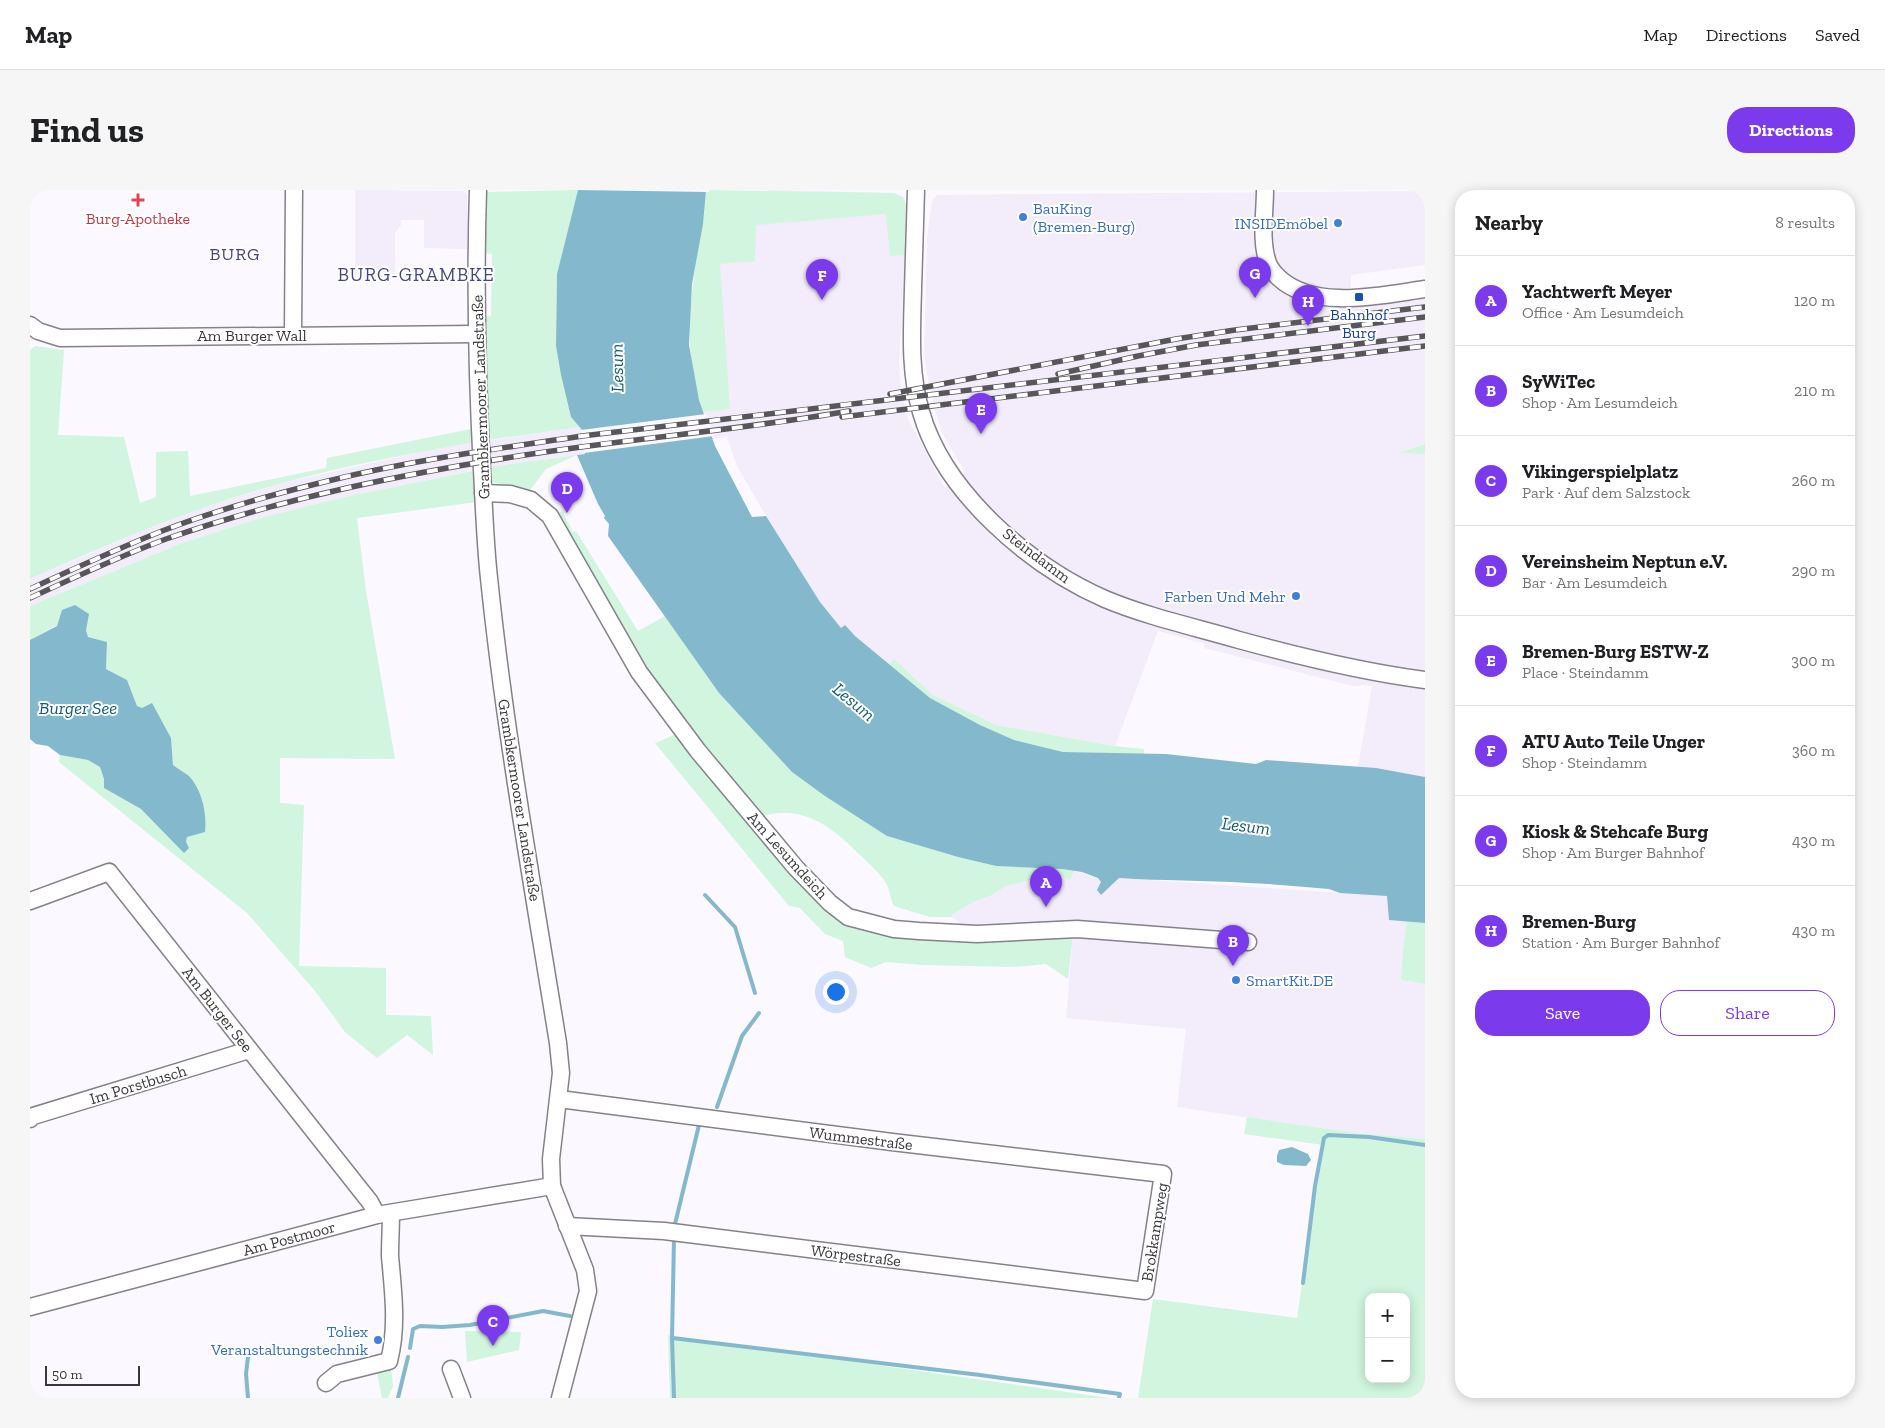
<!DOCTYPE html>
<meta charset="utf-8">
<style>
:root{--surface:#fff;--page:#f6f6f6;--text:#202124;--muted:#757577;--line:#e0e0e0;--accent:#7c3aed}
body{margin:0;font-family:"Zilla Slab",serif;background:var(--page);color:var(--text)}
.controls{position:absolute;right:15px;bottom:15px;display:grid;overflow:hidden;border-radius:10px;box-shadow:0 2px 12px #0003}
.controls button{width:45px;height:45px;display:grid;place-items:center;padding:0;border:0;border-bottom:1px solid var(--line);background:var(--surface);color:var(--text);font:25px sans-serif}
.scale{position:absolute;left:15px;bottom:12px;width:95px;box-sizing:border-box;padding-left:5px;border:2px solid #39373b;border-top:0;font-size:14px;line-height:18px;white-space:nowrap;color:#39373b;-webkit-text-stroke:4px #fff;paint-order:stroke}
.you{position:absolute;left:805px;top:801px;width:18px;height:18px;margin:-12px;border:4px solid #fff;border-radius:50%;background:#1a73e8;box-shadow:0 0 0 8px #1a73e833}
.badge{display:grid;place-items:center;width:32px;height:32px;border-radius:50%;background:var(--accent);color:#fff;font-size:16px;font-weight:700}
.pin{position:absolute;translate:-50% -41px;filter:drop-shadow(0 1px 2px #0008)}
.pin::after{content:'';position:absolute;top:26px;width:18px;height:15px;background:inherit;clip-path:polygon(0 0,100% 0,50% 100%)}
.list{margin:0;padding:0;list-style:none}
h2{display:flex;justify-content:space-between;align-items:center;height:65px;margin:0;padding:0 20px;font-size:21px}
h2 small{font-size:16px;font-weight:400;color:var(--muted)}
.list li{display:grid;grid-template-columns:32px 1fr auto;gap:15px;align-items:center;box-sizing:border-box;height:90px;padding:0 20px;border-top:1px solid var(--line)}
.list b{display:block;font-size:19px;white-space:nowrap}
.list p{margin:0;font-size:16px;white-space:nowrap;color:var(--muted)}
.list em{font-size:16px;font-style:normal;color:var(--muted)}
.actions{display:flex;gap:10px;padding:15px 20px}
.actions a{flex:1;padding:11px 0;border:1px solid var(--accent);border-radius:20px;text-align:center;font-size:18px;color:var(--accent)}
.actions .main{background:var(--accent);color:#fff}
.map{position:relative;flex:none;width:1395px;height:1208px;overflow:hidden;border-radius:20px}
header{display:flex;align-items:center;gap:30px;box-sizing:border-box;height:70px;padding:0 25px;background:var(--surface);border-bottom:1px solid var(--line)}
header strong{font-size:24px}
nav{display:flex;gap:28px;margin-inline-start:auto;font-size:18px}
.intro{display:flex;align-items:center;justify-content:space-between;box-sizing:border-box;height:120px;padding:0 30px}
h1{margin:0;font-size:35px}
.button{padding:12px 22px;border-radius:20px;background:var(--accent);color:#fff;font-size:18px;font-weight:700}
main{display:flex;gap:30px;padding:0 30px}
aside{flex:1;background:var(--surface);border-radius:20px;box-shadow:0 2px 12px #0003}
.map>svg:first-child{display:block}
</style>
<header>
<strong>Map</strong>
<nav><a>Map</a><a>Directions</a><a>Saved</a></nav>
</header>
<div class="intro"><h1>Find us</h1><a class="button">Directions</a></div>
<main>
<div class="map">
<svg width="1395" height="1208" viewBox="0 0 1395 1208">
<rect width="100%" height="100%" fill="#fbf8ff"/>
<g fill="#f3ecfa">
<polygon points="325,0 433,1 437,4 437,59 394,58 394,30 371,30 371,35 365,43 365,87 325,88"/>
<polygon points="743,0 864,3 873,7 876,14 875,65 869,174 871,198 878,229 915,298 935,282 911,241 900,201 894,166 897,48 902,11 907,5 1395,1 1395,75 1321,85 1321,107 1395,103 1395,254 1372,263 1395,264 1395,587 1328,577 1342,496 1334,495 1323,496 1174,458 1175,454 1128,441 1085,556 966,535 903,505 864,469 858,474 825,446 815,435 811,439 790,412 736,326 707,276 697,247 682,249 673,222 700,219 689,74 727,2"/>
<polygon points="549,237 552,240 555,264 459,277 315,307 234,327 152,353 0,416 0,389 116,339 177,316 249,294 398,260"/>
<polygon points="1044,681 1068,688 1071,692 1088,688 1357,706 1359,730 1377,731 1373,760 1371,790 1395,794 1395,949 1325,943 1147,917 1156,839 1036,828 1044,735 934,737 920,725 943,712 962,705 976,696 1026,684 1040,690"/>
</g>
<g fill="#d1f5de" fill-rule="evenodd">
<polygon points="548,0 527,84 526,156 531,185 541,227 549,237 458,250 453,127 461,126 462,64 453,63 457,2"/>
<path d="M676,0L864,3L873,7L876,14L875,65L860,66L856,24L726,35L725,71L690,74L700,219L673,222C646,147 668,75 676,0Z"/>
<path d="M5,156L34,160L28,245L94,247L110,313L126,307V262L158,261L160,306L296,278L297,268L441,239V253C351,268 261,287 175,317C116,338 58,363 0,389V160Z"/>
<polygon points="1395,254 1395,264 1370,263"/>
<polygon points="547,265 516,279 500,300 461,292 459,277"/>
<polygon points="442,281 447,312 327,328 336,401 365,569 250,568 250,613 274,615 269,776 356,778 356,825 401,826 403,865 377,845 347,868 315,842 285,801 217,723 29,572 30,565 58,570 70,577 74,589 74,598 111,619 154,662 157,647 159,586 143,575 141,548 122,514 112,519 107,516 97,490 76,479 77,452 58,447 56,440 27,435 0,450 0,416 152,353 234,327 315,307"/>
<path d="M532,321L543,342L546,341L608,441L635,426L689,503L762,582L857,646L928,667L966,676L1032,679L1044,681L1040,690L1026,684L976,696L962,705L943,712L921,725L923,727H900L864,716C860,709 860,701 857,695C851,683 840,675 831,666C800,634 766,609 721,631L816,731L1043,745L1038,789L1016,774L985,777L893,775L856,772L841,778L815,767L813,751L795,744L770,718L759,716L625,553L647,544L617,485L525,325Z"/>
<polygon points="864,469 903,505 966,535 1084,556 1114,559 1114,564 1033,562 984,550 950,535 900,508 859,474"/>
<polygon points="1377,731 1395,733 1395,794 1371,790 1373,760"/>
<path d="M1217,927L1325,943L1395,949V1208H1108L1123,1109L1267,1128L1293,955L1214,944ZM1339,1107H1376V1189H1339Z"/>
<polygon points="435,1141 491,1142 489,1160 437,1172"/>
<polygon points="638,1145 1079,1208 640,1208"/>
<polygon points="361,1179 363,1196 358,1208 352,1208 347,1183"/>
</g>
<g fill="#84b8cc">
<path d="M548,0H676L673,34L662,94L659,155L669,210L685,256L722,327L736,326L790,412L811,438L815,435L825,446L900,508L950,535L984,550L1033,562L1136,564L1226,574L1236,570L1346,578L1395,587V733L1359,730L1357,706L1310,703L1299,699C1272,697 1245,694 1218,693C1175,690 1132,691 1089,688L1071,705L1067,700L1071,692L1068,688L1052,682L1032,679L966,676L928,667L857,646L795,606L762,582L689,503L578,346L579,334L574,328L575,326L568,314L547,265L555,264L552,240L541,227L531,185L526,156L527,84Z"/>
<path d="M45,415L59,424L56,440L58,447L77,452L76,479L97,490L107,516L112,518L122,513L141,548L143,575C148,579 154,582 159,586C172,600 177,623 175,642L157,647L156,652L159,658L154,663L111,619L74,598V589L70,577L58,570L30,565L18,556L6,554L0,549V450L27,436L32,420Z"/>
<polygon points="1262,957 1278,964 1281,970 1276,976 1254,975 1247,972 1247,966 1249,960"/>
</g>
<g fill="#fbf8ff">
<polygon points="546,0 679,0 679,2"/>
<polygon points="676,224 684,246 554,263 551,240"/>
</g>
<g fill="none" stroke-linecap="round" stroke-linejoin="round">
<g stroke="#84b8cc" stroke-width="4">
<polyline points="675,705 705,737 725,803"/>
<polyline points="687,917 712,846 729,823"/>
<polyline points="645,1034 669,935"/>
<polyline points="1273,1093 1285,996 1294,948 1298,945 1339,947 1395,955"/>
<polyline points="642,1148 950,1185 1090,1204 1089,1208"/>
<polyline points="380,1158 383,1139 390,1136 412,1137 440,1135 513,1121 540,1126"/>
<polyline points="218,1167 216,1184 218,1208"/>
<polyline points="368,1208 378,1167"/>
<polyline points="644,1208 642,1148 644,1049"/>
</g>
<defs>
<g id="minor">
<path d="M448,0C445,94 447,187 452,280C454,316 455,352 459,388C475,543 503,698 528,853L531,883L521,969L522,996L555,1080L558,1101L530,1208"/>
<path d="M886,0C885,33 884,66 883,99C882,141 879,181 891,222C914,303 1000,376 1075,409C1118,427 1165,437 1209,450C1271,467 1332,482 1395,490"/>
<path d="M1235,0C1235,23 1230,51 1238,73C1240,79 1245,84 1249,88C1285,121 1352,105 1395,99"/>
<polyline points="0,135 8,141 30,148 446,144"/>
<polyline points="263,145 264,0"/>
<polyline points="453,303 480,304 501,310 520,326 609,482 668,561 766,678 800,713 818,727 864,739 889,741 947,744 1047,739 1218,752"/>
<polyline points="0,711 79,682 340,1012 347,1025"/>
<polyline points="529,909 862,952 1133,984 1115,1101 634,1041 537,1036"/>
<polyline points="0,929 0,927 219,860"/>
<polyline points="0,1117 347,1025 522,996"/>
<polyline points="421,1179 432,1208"/>
<path d="M296,1193L307,1184L359,1171C368,1136 363,1101 360,1066C360,1051 361,1037 361,1023"/>
</g>
</defs>
<use href="#minor" stroke="#85808a" stroke-width="19"/>
<use href="#minor" stroke="#fff" stroke-width="16"/>
<defs>
<g id="rail">
<polyline points="1028,184 1108,166 1166,155 1395,127"/>
<polyline points="860,204 1146,149 1205,140 1395,117"/>
<polyline points="812,227 1395,156"/>
<path d="M0,399C43,379 87,359 132,341C184,321 244,304 298,291C382,270 467,259 552,246L1395,146"/>
<path d="M0,408C45,387 90,366 136,349C253,308 373,284 495,265C603,248 711,240 819,221"/>
</g>
</defs>
<use href="#rail" stroke="#58565a" stroke-width="5.5"/>
<use href="#rail" stroke="#fff" stroke-width="4" stroke-dasharray="11" stroke-linecap="butt"/>
</g>
<path fill="#e0444e" stroke="#fff" stroke-width="2" d="M105.5 2.5h5v5h5v5h-5v5h-5v-5h-5v-5h5z"/>
<g fill="#3f7fe0" stroke="#fff" stroke-width="2">
<circle cx="993" cy="27" r="5"/>
<circle cx="1308" cy="33" r="5"/>
<circle cx="1266" cy="406" r="5"/>
<circle cx="1206" cy="790" r="5"/>
<circle cx="348" cy="1150" r="5"/>
</g>
<rect fill="#1a4fb4" stroke="#fff" stroke-width="2" x="1324" y="102" width="10" height="10" rx="2.5"/>
<g text-anchor="middle" stroke-width="4" stroke-linejoin="round" paint-order="stroke">
<g font-size="16" fill="#366cbe" stroke="#fff" text-anchor="end">
<text x="1003" y="24" text-anchor="start">BauKing<tspan x="1003" dy="18">(Bremen-Burg)</tspan></text>
<text x="1298" y="39">INSIDEmöbel</text>
<text x="1256" y="412">Farben Und Mehr</text>
<text x="1216" y="796" text-anchor="start">SmartKit.DE</text>
<text x="338" y="1147">Toliex<tspan x="338" dy="18">Veranstaltungstechnik</tspan></text>
</g>
<g font-size="16" fill="#be3a42" stroke="#fff">
<text x="108" y="34">Burg-Apotheke</text>
</g>
<g font-size="16" fill="#164399" stroke="#fff">
<text x="1329" y="130">Bahnhof<tspan x="1329" dy="18">Burg</tspan></text>
</g>
<g font-size="16" fill="#39373b" stroke="#fff">
<text x="222" y="151">Am Burger Wall</text>
<text transform="translate(450 207) rotate(-92)" y="6">Grambkermoorer Landstraße</text>
<text transform="translate(1007 365) rotate(37)" y="6">Steindamm</text>
<text transform="translate(490 610) rotate(81)" y="6">Grambkermoorer Landstraße</text>
<text transform="translate(758 665) rotate(48)" y="6">Am Lesumdeich</text>
<text transform="translate(188 819) rotate(52)" y="6">Am Burger See</text>
<text transform="translate(108 894) rotate(-17)" y="6">Im Porstbusch</text>
<text transform="translate(831 948) rotate(7)" y="6">Wummestraße</text>
<text transform="translate(1124 1042) rotate(-81)" y="6">Brokkampweg</text>
<text transform="translate(259 1048) rotate(-15)" y="6">Am Postmoor</text>
<text transform="translate(826 1065) rotate(7)" y="6">Wörpestraße</text>
</g>
<g font-size="18" letter-spacing="1" fill="#444684" stroke="#fff">
<text x="205" y="70">BURG</text>
</g>
<g font-size="18" font-style="italic" fill="#14596e" stroke="#fff">
<text transform="translate(587 178) rotate(-91)" y="6">Lesum</text>
<text transform="translate(824 512) rotate(40)" y="6">Lesum</text>
<text x="48" y="524">Burger See</text>
<text transform="translate(1216 636) rotate(7)" y="6">Lesum</text>
</g>
<g font-size="19" letter-spacing="1" fill="#444684" stroke="#fff">
<text x="386" y="91">BURG-GRAMBKE</text>
</g>
</g>
</svg>
<div class="controls">
<button>+</button>
<button>−</button>
</div>
<div class="scale">50 m</div>
<div class="you"></div>
<div class="pin badge" style="left:1016px;top:717px">A</div>
<div class="pin badge" style="left:1203px;top:776px">B</div>
<div class="pin badge" style="left:463px;top:1156px">C</div>
<div class="pin badge" style="left:537px;top:323px">D</div>
<div class="pin badge" style="left:951px;top:244px">E</div>
<div class="pin badge" style="left:792px;top:110px">F</div>
<div class="pin badge" style="left:1225px;top:108px">G</div>
<div class="pin badge" style="left:1278px;top:136px">H</div>
</div>
<aside>
<h2>Nearby<small>8 results</small></h2>
<ul class="list">
<li><span class="badge">A</span><div><b>Yachtwerft Meyer</b><p>Office · Am Lesumdeich</p></div><em>120 m</em></li>
<li><span class="badge">B</span><div><b>SyWiTec</b><p>Shop · Am Lesumdeich</p></div><em>210 m</em></li>
<li><span class="badge">C</span><div><b>Vikingerspielplatz</b><p>Park · Auf dem Salzstock</p></div><em>260 m</em></li>
<li><span class="badge">D</span><div><b>Vereinsheim Neptun e.V.</b><p>Bar · Am Lesumdeich</p></div><em>290 m</em></li>
<li><span class="badge">E</span><div><b>Bremen-Burg ESTW-Z</b><p>Place · Steindamm</p></div><em>300 m</em></li>
<li><span class="badge">F</span><div><b>ATU Auto Teile Unger</b><p>Shop · Steindamm</p></div><em>360 m</em></li>
<li><span class="badge">G</span><div><b>Kiosk &amp; Stehcafe Burg</b><p>Shop · Am Burger Bahnhof</p></div><em>430 m</em></li>
<li><span class="badge">H</span><div><b>Bremen-Burg</b><p>Station · Am Burger Bahnhof</p></div><em>430 m</em></li>
</ul>
<div class="actions"><a class="main">Save</a><a>Share</a></div>
</aside>
</main>
